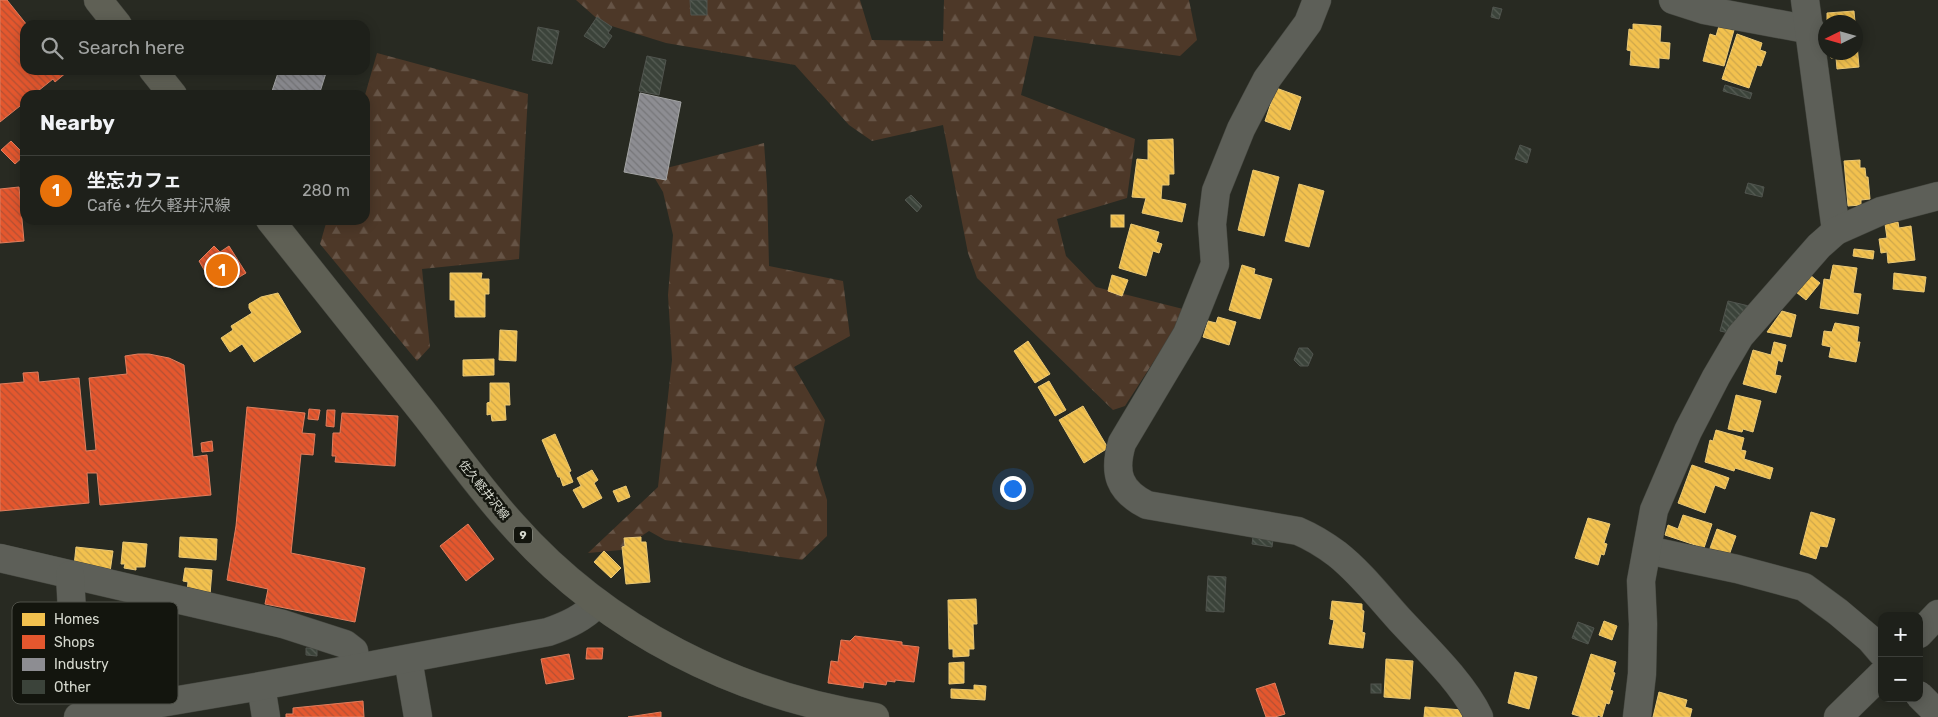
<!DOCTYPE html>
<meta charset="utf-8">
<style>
:root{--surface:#1e201a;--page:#262823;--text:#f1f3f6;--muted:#a1a3a2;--line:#3c3e39;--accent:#bca0f2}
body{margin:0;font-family:Rubik,"Noto Sans JP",sans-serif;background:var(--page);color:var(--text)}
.controls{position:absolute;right:15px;bottom:15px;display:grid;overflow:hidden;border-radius:10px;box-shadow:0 2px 12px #0003}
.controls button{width:45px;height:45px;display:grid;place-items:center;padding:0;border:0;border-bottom:1px solid var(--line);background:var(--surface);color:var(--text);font:25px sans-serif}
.compass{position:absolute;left:1818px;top:15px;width:45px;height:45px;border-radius:50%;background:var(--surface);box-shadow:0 2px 12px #0003;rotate:265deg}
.you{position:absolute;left:1012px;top:488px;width:18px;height:18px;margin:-12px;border:4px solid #fff;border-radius:50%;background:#1a73e8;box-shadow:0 0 0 8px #1a73e833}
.badge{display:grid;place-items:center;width:32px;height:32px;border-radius:50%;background:var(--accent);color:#fff;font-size:16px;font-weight:700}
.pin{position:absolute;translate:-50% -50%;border:2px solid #fff;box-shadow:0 1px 5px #0006}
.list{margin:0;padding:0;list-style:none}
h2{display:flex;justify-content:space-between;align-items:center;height:65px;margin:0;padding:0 20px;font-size:21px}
h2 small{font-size:16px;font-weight:400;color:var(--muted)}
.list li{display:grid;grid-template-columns:32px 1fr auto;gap:15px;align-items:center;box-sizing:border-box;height:70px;padding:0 20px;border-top:1px solid var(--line)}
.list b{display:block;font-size:19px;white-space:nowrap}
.list p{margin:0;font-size:16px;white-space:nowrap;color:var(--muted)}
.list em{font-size:16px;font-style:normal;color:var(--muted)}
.icon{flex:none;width:28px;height:28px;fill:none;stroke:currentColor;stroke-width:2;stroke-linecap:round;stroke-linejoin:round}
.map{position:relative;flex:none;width:1938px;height:717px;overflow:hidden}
.search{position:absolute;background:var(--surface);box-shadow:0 2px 12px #0003;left:20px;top:20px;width:350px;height:55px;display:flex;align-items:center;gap:12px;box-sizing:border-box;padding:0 18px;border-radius:15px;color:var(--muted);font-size:19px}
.panel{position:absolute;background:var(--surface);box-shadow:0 2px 12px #0003;left:20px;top:90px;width:350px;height:135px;border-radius:15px}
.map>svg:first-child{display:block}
</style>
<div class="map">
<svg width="1938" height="717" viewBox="0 0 1938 717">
<defs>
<pattern id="forest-firs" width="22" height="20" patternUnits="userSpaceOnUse" patternTransform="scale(1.25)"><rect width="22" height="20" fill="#4d3828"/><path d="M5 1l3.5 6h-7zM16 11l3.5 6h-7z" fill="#665446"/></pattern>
<pattern id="homes-back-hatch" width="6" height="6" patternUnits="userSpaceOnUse" patternTransform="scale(1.25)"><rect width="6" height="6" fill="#f2c14e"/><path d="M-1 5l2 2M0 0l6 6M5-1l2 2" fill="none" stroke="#cea74b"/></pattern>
<pattern id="shops-back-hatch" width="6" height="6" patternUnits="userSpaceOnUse" patternTransform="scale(1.25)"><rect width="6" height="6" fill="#e4572e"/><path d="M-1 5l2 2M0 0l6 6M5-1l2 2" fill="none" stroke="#b35033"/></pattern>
<pattern id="industry-back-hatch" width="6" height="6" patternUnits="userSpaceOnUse" patternTransform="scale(1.25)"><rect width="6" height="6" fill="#8d8d92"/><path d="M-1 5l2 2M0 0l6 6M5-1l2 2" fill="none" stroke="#767679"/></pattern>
<pattern id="building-back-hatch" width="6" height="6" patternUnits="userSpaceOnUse" patternTransform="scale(1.25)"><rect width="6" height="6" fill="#3b433a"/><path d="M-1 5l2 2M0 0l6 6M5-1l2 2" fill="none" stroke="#575e55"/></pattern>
</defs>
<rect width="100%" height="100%" fill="#282a22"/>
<g fill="url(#forest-firs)">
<polygon points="576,0 860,0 872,40 943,41 944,0 1189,0 1197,40 1180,56 1034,36 1021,95 1135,139 1127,198 1057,219 1066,256 1096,287 1187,310 1125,406 1113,410 977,278 968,253 943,125 872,141 849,125 795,65 666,43 602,23"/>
<polygon points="377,53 528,94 519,259 422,269 430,347 417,361 320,244 327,220 365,220 365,95"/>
<polygon points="764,143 767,185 769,266 843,281 850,336 794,367 825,420 816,465 827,500 827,536 802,560 665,540 649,531 621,550 588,553 658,487 672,360 668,295 673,235 663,192 651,172"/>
</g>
<g fill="url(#homes-back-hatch)" stroke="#eac875">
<polygon points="1854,11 1855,22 1827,22 1827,13"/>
<polygon points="1633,24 1661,26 1660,42 1670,43 1669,59 1659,58 1659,68 1630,65 1631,51 1627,50 1629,29 1633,30"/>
<polygon points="1719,26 1734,30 1724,66 1703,61 1710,34 1716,36"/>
<polygon points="1856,33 1859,67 1837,69 1836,58 1831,58 1830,52 1856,52"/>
<polygon points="1737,34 1762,43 1760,50 1766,52 1761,66 1757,65 1749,88 1722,79"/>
<polygon points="1276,88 1301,97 1290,130 1265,121"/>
<polygon points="1173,139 1174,174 1169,174 1169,185 1162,185 1161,199 1186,204 1182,222 1142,213 1146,198 1132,197 1137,159 1148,160 1148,140"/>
<polygon points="1860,160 1860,168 1865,168 1866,177 1868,177 1870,199 1861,200 1861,205 1848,206 1844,161"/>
<polygon points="1253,170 1279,177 1264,236 1238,230"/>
<polygon points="1299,184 1324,191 1309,247 1285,241"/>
<rect x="1111" y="215" width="13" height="12"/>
<polygon points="1898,222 1899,228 1911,226 1915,260 1888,263 1887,252 1881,253 1879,239 1887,238 1885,224"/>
<polygon points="1131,224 1159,232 1156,242 1162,244 1159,253 1153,251 1146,276 1119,268"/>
<polygon points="1854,249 1874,251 1873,259 1853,256"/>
<polygon points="1242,265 1255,269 1254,274 1272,279 1260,319 1229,310"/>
<polygon points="1833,265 1857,268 1853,293 1861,294 1858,314 1820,308 1824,279 1830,280"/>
<polygon points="450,273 482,273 481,279 489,279 489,294 485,294 485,317 455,317 455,300 450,300"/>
<polygon points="1894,273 1926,277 1924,292 1893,289"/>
<polygon points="1112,275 1128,280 1122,296 1108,291"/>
<polygon points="1810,275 1820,283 1806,300 1796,292"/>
<polygon points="278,293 301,332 254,362 242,344 230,352 221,338 233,330 231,326 252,313 249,308 249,304 261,297"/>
<polygon points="1782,311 1796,315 1791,337 1767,332"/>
<polygon points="1218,317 1236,322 1229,345 1203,337 1208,321 1216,323"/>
<polygon points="1835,323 1859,327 1857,342 1860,342 1856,362 1829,357 1831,347 1822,345 1824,331 1832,332"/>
<polygon points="500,330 517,331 516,361 499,360"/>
<polygon points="1028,341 1050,374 1035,383 1014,351"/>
<polygon points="1774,342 1786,345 1782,362 1778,360 1775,375 1781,376 1776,393 1743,384 1753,350 1771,355"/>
<polygon points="494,359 494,375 463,376 463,360"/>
<polygon points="1049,381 1066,410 1055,416 1038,387"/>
<polygon points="490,383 509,383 510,405 505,405 506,420 492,421 491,414 487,415 487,403 490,402"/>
<polygon points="1736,395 1761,401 1753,432 1743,429 1742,432 1728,429"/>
<polygon points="1083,406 1108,448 1084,463 1059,420"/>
<polygon points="1716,430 1744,438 1741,450 1746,451 1744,459 1773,468 1770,479 1735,468 1734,471 1705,462 1710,440 1713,441"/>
<polygon points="555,434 571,471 569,472 573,482 563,486 560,477 558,477 542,440"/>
<polygon points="1692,465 1729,478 1725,489 1715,485 1705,513 1678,503"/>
<polygon points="592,470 598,480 594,483 602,498 583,508 573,490 581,486 577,478"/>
<polygon points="626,486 630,497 618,502 613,491"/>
<polygon points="1811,512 1835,519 1827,547 1820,546 1816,559 1800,554"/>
<polygon points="1683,515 1712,524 1704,548 1665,535 1668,525 1678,529"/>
<polygon points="1588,518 1610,524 1604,543 1607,544 1604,555 1601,554 1598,565 1575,558"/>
<polygon points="1717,529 1736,536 1728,558 1709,551"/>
<polygon points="180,537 217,539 216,560 179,557"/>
<polygon points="641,537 641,542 646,542 650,582 626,584 622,547 625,546 624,538"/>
<polygon points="123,542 147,544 145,567 136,567 136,570 124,568 125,564 121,564"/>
<polygon points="76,547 113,551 110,572 74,566"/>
<polygon points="604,551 621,568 611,578 594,562"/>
<polygon points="185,568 212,570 210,595 187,593 188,582 183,581"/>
<polygon points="976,599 977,624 973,624 974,649 969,649 969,656 953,657 953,649 949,649 948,600"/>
<polygon points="1332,601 1362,604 1362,610 1364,611 1362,632 1365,633 1363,648 1329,644 1334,620 1330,619"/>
<polygon points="1604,621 1617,626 1612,640 1599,635"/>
<polygon points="1591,654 1616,662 1613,672 1615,673 1610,690 1613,691 1609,704 1606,703 1602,717 1598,715 1597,717 1582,717 1572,714"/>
<polygon points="1386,659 1413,661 1410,699 1384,697"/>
<polygon points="964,662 964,683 949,684 949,663"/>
<polygon points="1515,672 1537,677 1529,709 1508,703"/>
<polygon points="974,685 986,686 985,700 951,698 951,689 974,690"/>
<polygon points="1659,692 1687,700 1685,707 1692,709 1690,717 1653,717"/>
<polygon points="1425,707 1462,710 1462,717 1424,717"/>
</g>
<g fill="url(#shops-back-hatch)" stroke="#e07e5e">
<polygon points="0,0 7,0 27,25 25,25 25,70 65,70 67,72 55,82 53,79 33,95 25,95 25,102 0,122"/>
<polygon points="11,141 25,155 15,164 1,150"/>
<polygon points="19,187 24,241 0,243 0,189"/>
<polygon points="214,246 220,252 229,246 246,273 221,288 218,284 214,287 199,261"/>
<polygon points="138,354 149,354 169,358 184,365 193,457 207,455 211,495 100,505 97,473 87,473 89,503 0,511 0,384 24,382 23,373 38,372 39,382 79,378 86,451 96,450 89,378 127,374 125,356"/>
<polygon points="247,407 305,413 302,433 315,434 313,455 301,454 291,553 365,568 355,622 265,604 268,589 227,580 236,526"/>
<polygon points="309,409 320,410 318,420 308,419"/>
<polygon points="327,410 335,410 334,427 326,426"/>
<polygon points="342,413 398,416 395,466 335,462 336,456 332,456 333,433 340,433"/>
<polygon points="212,441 213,451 202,452 201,443"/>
<polygon points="468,524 494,559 466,581 440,546"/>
<polygon points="855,636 902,642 902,645 919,647 914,682 895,680 895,682 887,681 886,685 864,682 863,688 828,683 831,661 838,662 841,640 850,641"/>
<polygon points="587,648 603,648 602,659 586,659"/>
<polygon points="569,654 574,679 546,684 541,659"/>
<polygon points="1275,683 1285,714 1275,717 1266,717 1256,689"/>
<polygon points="363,701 364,717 286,717 286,714 293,714 293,708"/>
<polygon points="661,712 661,717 628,717"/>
</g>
<g fill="url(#industry-back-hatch)" stroke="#a3a4a4">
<polygon points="279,70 317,70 326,73 319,95 285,95 272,91"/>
<polygon points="640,93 681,102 666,180 624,172"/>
</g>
<g fill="url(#building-back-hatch)" stroke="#50544e">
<polygon points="690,0 707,0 707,15 691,15"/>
<polygon points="1493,7 1502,9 1499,19 1491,17"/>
<polygon points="597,17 612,27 608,33 612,36 604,48 584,36"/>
<polygon points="538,27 559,31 552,64 532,60"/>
<polygon points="647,56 666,60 659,95 639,91"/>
<polygon points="1725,85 1752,93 1750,99 1723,91"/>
<polygon points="1520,145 1531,149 1527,163 1515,159"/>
<polygon points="1748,183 1764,187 1762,197 1745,193"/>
<polygon points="911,195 922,206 917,212 905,200"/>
<polygon points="1728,301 1749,306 1729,333 1720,331"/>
<polygon points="1299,348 1308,348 1313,354 1308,366 1300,366 1294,360"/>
<polygon points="1253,537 1273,540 1272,547 1252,544"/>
<polygon points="1208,576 1226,577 1224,612 1206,611"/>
<polygon points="1578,622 1594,628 1588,644 1572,638"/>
<polygon points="306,648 317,648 317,656 306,655"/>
<rect x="1371" y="684" width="10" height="9"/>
</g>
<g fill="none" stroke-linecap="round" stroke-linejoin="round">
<defs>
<g id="minor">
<path d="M1317,0L1308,23L1267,79L1241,129L1216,191L1212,224L1215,264L1187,334L1122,443C1113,473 1119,491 1147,505L1298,531C1312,537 1325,545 1337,554C1361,573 1380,598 1400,620C1426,648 1463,683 1479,717"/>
<polyline points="1673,0 1704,10 1811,30"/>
<polyline points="1805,0 1836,231"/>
<polyline points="1647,550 1737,569 1804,587 1838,612 1870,639 1882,653"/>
<polyline points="0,558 283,624 345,644 354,651 357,667"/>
<polyline points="70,575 72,612 77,627 87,640 94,659 109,717"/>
<polyline points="1919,634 1938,614"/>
<polyline points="408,659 418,717"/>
<polyline points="261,686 266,717"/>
<path d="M78,717L261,686L548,632C568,625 583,618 598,603"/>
<polyline points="1637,717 1642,674 1643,624 1641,581 1654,510 1688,431 1716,377 1740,336 1819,246 1836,231 1881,211 1938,196"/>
<polyline points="1838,717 1882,674"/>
</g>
<g id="major">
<polyline points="98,0 118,25"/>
<polyline points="153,70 173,95"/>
<path d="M270,220C321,284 371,347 422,411C452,449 480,489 513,525C607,631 737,695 875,717"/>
</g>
</defs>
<use href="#minor" stroke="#44463f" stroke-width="29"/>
<use href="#major" stroke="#44463f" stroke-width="29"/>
<use href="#minor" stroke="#5d5f58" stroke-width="28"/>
<use href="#major" stroke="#5f6055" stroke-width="28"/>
<defs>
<polyline id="minor-bridge" points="1919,695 1938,714"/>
</defs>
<use href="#minor-bridge" stroke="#44463f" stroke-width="29" stroke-linecap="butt"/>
<use href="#minor-bridge" stroke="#5d5f58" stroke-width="28"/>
</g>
<g text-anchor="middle" stroke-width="5" stroke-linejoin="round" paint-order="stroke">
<rect fill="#13150e" stroke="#9c9e95" stroke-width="1" x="514" y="526.5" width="18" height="17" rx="4"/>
<g font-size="11" font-weight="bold" fill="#d6d9cf">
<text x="523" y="539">9</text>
</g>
<g font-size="12" fill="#d6d9cf" stroke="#13150e">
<text transform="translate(484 490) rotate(51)" y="4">佐久軽井沢線</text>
</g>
</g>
<rect x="12" y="602" width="166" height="102" rx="8" fill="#13150e" stroke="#4e5048" stroke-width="1"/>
<rect x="22" y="613" width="23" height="13" fill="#f2c14e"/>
<rect x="22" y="635" width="23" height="14" fill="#e4572e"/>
<rect x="22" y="658" width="23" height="13" fill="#8d8d92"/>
<rect x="22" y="680" width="23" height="14" fill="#3b433a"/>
<g font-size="14" fill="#d6d9cf">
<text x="54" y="624">Homes</text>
<text x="54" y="647">Shops</text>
<text x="54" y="669">Industry</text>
<text x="54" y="692">Other</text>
</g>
</svg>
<div class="controls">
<button>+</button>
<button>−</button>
</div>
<svg class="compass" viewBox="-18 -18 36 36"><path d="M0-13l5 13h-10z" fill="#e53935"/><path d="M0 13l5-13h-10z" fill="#a1a3a2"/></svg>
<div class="you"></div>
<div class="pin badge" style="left:222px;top:270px;background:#e8710a">1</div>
<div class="search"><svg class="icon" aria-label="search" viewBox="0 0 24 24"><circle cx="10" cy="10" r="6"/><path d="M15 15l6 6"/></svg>Search here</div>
<section class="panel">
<h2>Nearby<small></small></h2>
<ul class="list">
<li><span class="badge" style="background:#e8710a">1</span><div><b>坐忘カフェ</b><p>Café · 佐久軽井沢線</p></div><em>280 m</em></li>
</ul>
</section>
</div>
